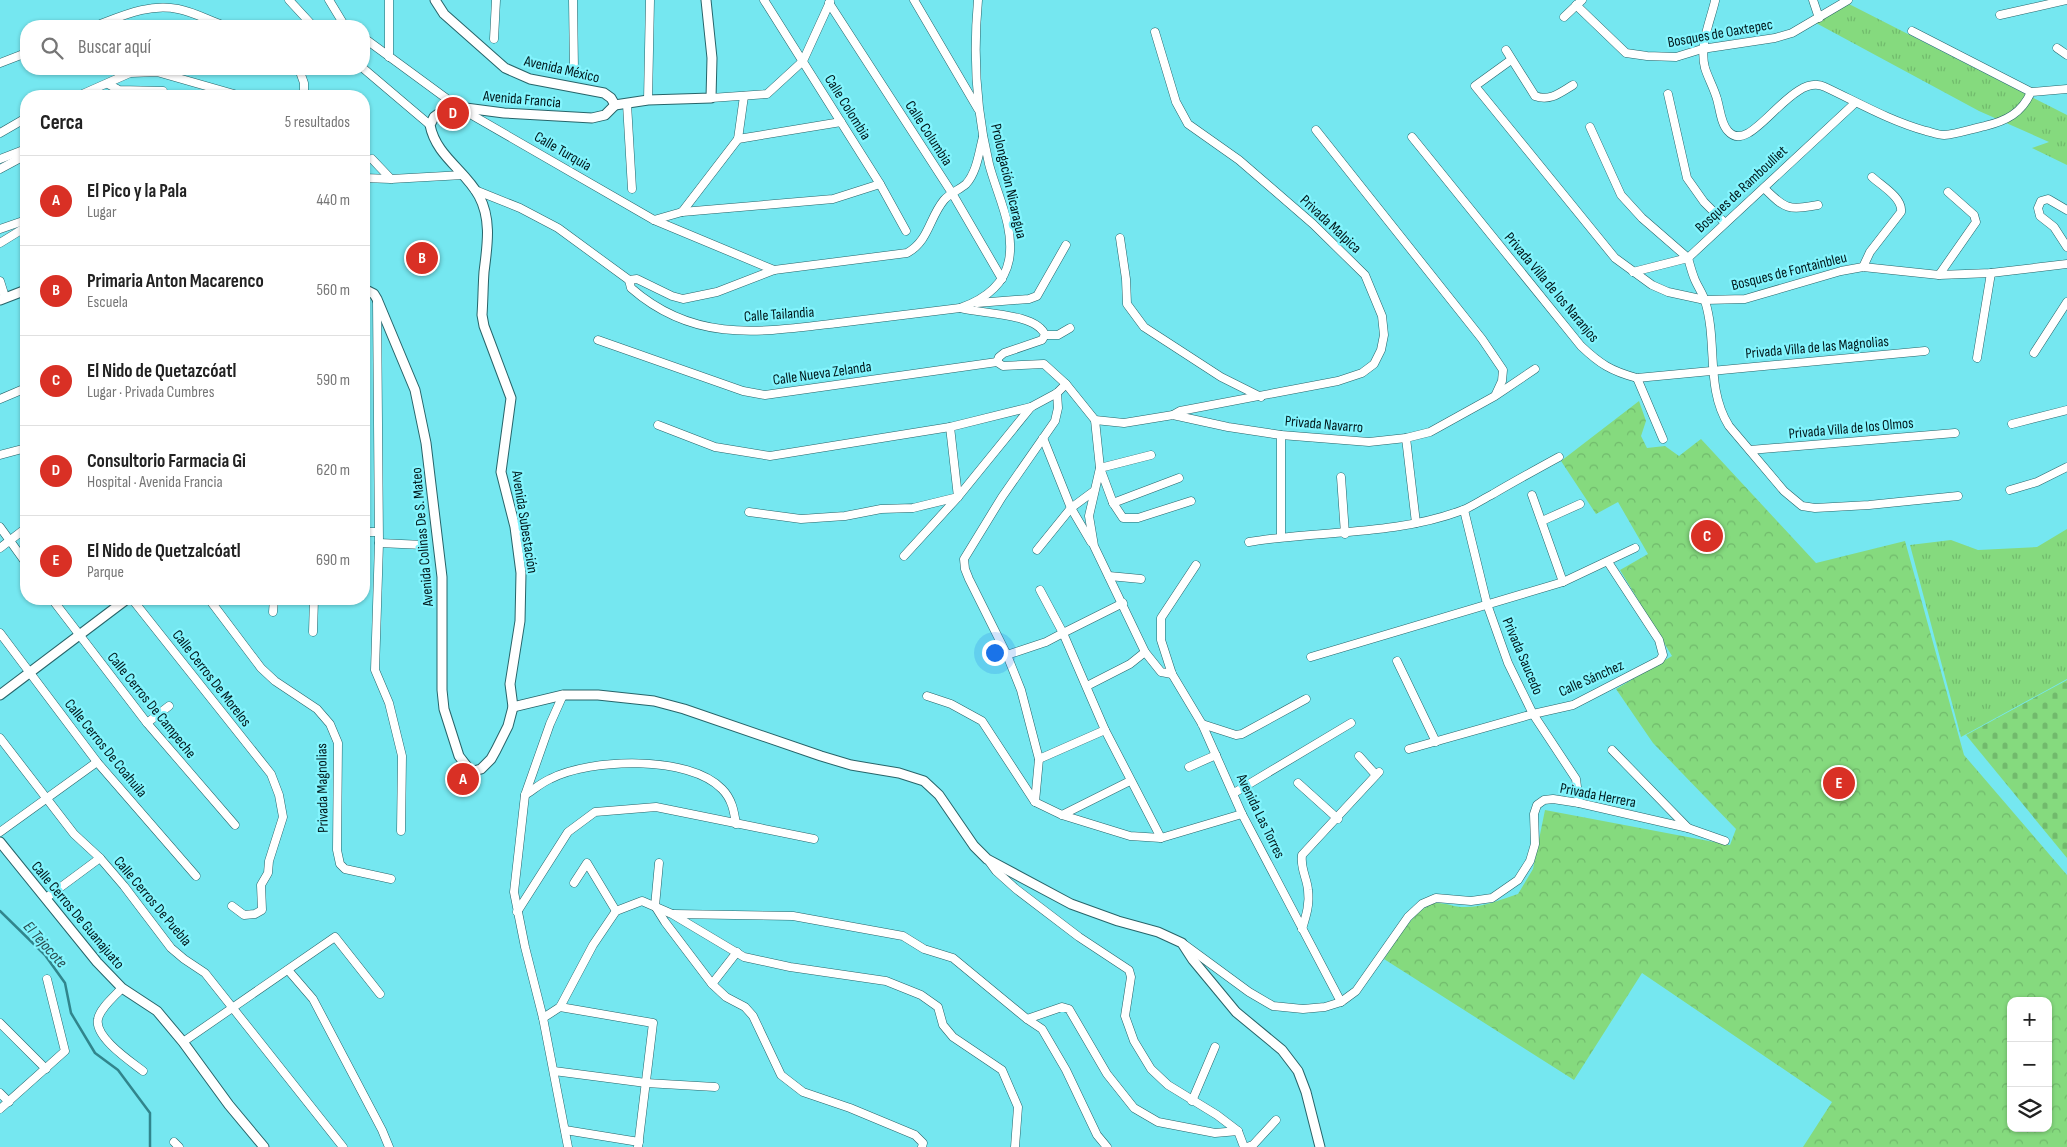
<!DOCTYPE html>
<html lang="es">
<meta charset="utf-8">
<style>
:root{--surface:#fff;--page:#f6f6f6;--text:#222;--muted:#767676;--line:#e0e0e0;--accent:#d93025}
body{margin:0;font-family:"Sofia Sans Condensed",sans-serif;background:var(--page);color:var(--text)}
.controls{position:absolute;right:15px;bottom:15px;display:grid;overflow:hidden;border-radius:10px;box-shadow:0 1px 4px #0004}
.controls button{width:45px;height:45px;display:grid;place-items:center;padding:0;border:0;border-bottom:1px solid var(--line);background:var(--surface);color:var(--text);font:25px sans-serif}
.you{position:absolute;left:994px;top:652px;width:18px;height:18px;margin:-12px;border:4px solid #fff;border-radius:50%;background:#1a73e8;box-shadow:0 0 0 8px #1a73e833}
.badge{display:grid;place-items:center;width:32px;height:32px;border-radius:50%;background:var(--accent);color:#fff;font-size:16px;font-weight:700}
.pin{position:absolute;translate:-50% -50%;border:2px solid #fff;box-shadow:0 1px 5px #0006}
.list{margin:0;padding:0;list-style:none}
h2{display:flex;justify-content:space-between;align-items:center;height:65px;margin:0;padding:0 20px;font-size:21px}
h2 small{font-size:16px;font-weight:400;color:var(--muted)}
.list li{display:grid;grid-template-columns:32px 1fr auto;gap:15px;align-items:center;box-sizing:border-box;height:90px;padding:0 20px;border-top:1px solid var(--line)}
.list b{display:block;font-size:19px;white-space:nowrap}
.list p{margin:0;font-size:16px;white-space:nowrap;color:var(--muted)}
.list em{font-size:16px;font-style:normal;color:var(--muted)}
.icon{flex:none;width:28px;height:28px;fill:none;stroke:currentColor;stroke-width:2;stroke-linecap:round;stroke-linejoin:round}
.map{position:relative;flex:none;width:2067px;height:1147px;overflow:hidden}
.search{position:absolute;background:var(--surface);box-shadow:0 1px 4px #0004;left:20px;top:20px;width:350px;height:55px;display:flex;align-items:center;gap:12px;box-sizing:border-box;padding:0 18px;border-radius:20px;color:var(--muted);font-size:19px}
.panel{position:absolute;background:var(--surface);box-shadow:0 1px 4px #0004;left:20px;top:90px;width:350px;height:515px;border-radius:20px}
.map>svg:first-child{display:block}
</style>
<div class="map">
<svg width="2067" height="1147" viewBox="0 0 2067 1147">
<defs>
<pattern id="grass-tufts" width="24" height="20" patternUnits="userSpaceOnUse" patternTransform="scale(1.25)"><rect width="24" height="20" fill="#85da7e"/><path d="M3 7l-1-3M5 7V3M7 7l1-3M15 17l-1-3M17 17v-4M19 17l1-3" fill="none" stroke="#71ba6c"/></pattern>
<pattern id="cemetery-stones" width="16" height="16" patternUnits="userSpaceOnUse" patternTransform="scale(1.25)"><rect width="16" height="16" fill="#85da7e"/><path d="M2 7V4a2 2 0 0 1 4 0v3zM10 15v-3a2 2 0 0 1 4 0v3z" fill="#71ba6c"/></pattern>
<pattern id="park-crowns" width="20" height="18" patternUnits="userSpaceOnUse" patternTransform="scale(1.25)"><rect width="20" height="18" fill="#85da7e"/><path d="M2 6a3 3 0 1 1 6 0M12 15a3 3 0 1 1 6 0" fill="none" stroke="#71ba6c"/></pattern>
</defs>
<rect width="100%" height="100%" fill="#75e7f0"/>
<g fill="url(#grass-tufts)">
<polygon points="1849,4 2067,115 2067,165 2032,148 2049,142 1979,111 1816,23"/>
<polygon points="2067,529 2067,679 1961,737 1910,545 1951,540 1978,550 2037,547"/>
</g>
<polygon fill="url(#cemetery-stones)" points="2067,680 2067,858 1966,735"/>
<path fill="url(#park-crowns)" fill-rule="evenodd" d="M1639,401L1646,421L1641,436L1647,448L1665,446L1679,456L1701,439L1816,563L1905,541L1964,755L2067,875V1147H1803L1832,1102L1642,973L1574,1080L1384,959C1395,943 1414,908 1435,903C1445,902 1456,908 1466,907C1484,907 1502,899 1518,894L1533,869L1545,810L1730,845L1736,829L1653,743L1616,689L1672,656L1620,570L1648,554L1618,502L1596,514L1561,461ZM2011,1001H2048V1128H2011Z"/>
<g fill="none" stroke-linecap="round" stroke-linejoin="round">
<polyline stroke="#31858c" stroke-width="2.5" points="0,911 45,955 65,983 71,1013 95,1053 118,1070 150,1113 150,1147"/>
<defs>
<g id="minor">
<polyline points="289,0 313,26"/>
<polyline points="329,0 343,23 347,26"/>
<polyline points="573,0 574,69"/>
<polyline points="764,0 880,184 906,231"/>
<polyline points="914,0 978,109"/>
<polyline points="1813,0 1819,18"/>
<path d="M1715,1C1710,22 1699,46 1705,68C1708,78 1714,88 1717,99C1720,109 1721,124 1728,131C1751,158 1791,70 1825,87C1859,103 1890,121 1926,131C1931,132 1938,135 1944,135C1957,134 1971,129 1985,126C2006,121 2022,113 2031,92L2067,89"/>
<polyline points="829,3 952,193 1002,279"/>
<polyline points="1576,5 1626,53 1647,56 1676,57 1702,49 1775,38 1792,33 1848,0"/>
<polyline points="2000,15 2067,0"/>
<polyline points="1564,17 1582,0"/>
<path d="M95,26C122,16 149,3 178,9C194,12 210,21 225,26"/>
<polyline points="1912,31 2031,92"/>
<polyline points="1155,32 1176,102 1188,124 1239,160 1313,224 1365,275 1382,316 1384,335 1381,350 1374,364 1362,373 1338,381 1180,411 1173,415"/>
<polyline points="364,38 458,107 654,220 774,270"/>
<polyline points="494,39 496,0"/>
<polyline points="2057,48 2067,55"/>
<path d="M1506,50L1535,96C1550,102 1561,92 1573,85"/>
<polyline points="389,57 389,0"/>
<polyline points="1511,60 1475,86 1615,258 1652,285 1668,292 1705,300 1745,299 1841,271 1863,267 1939,275 1991,273 2067,264"/>
<polyline points="0,63 26,53"/>
<polyline points="299,69 304,83 304,96"/>
<polyline points="364,69 430,125"/>
<polyline points="108,84 119,90 163,91"/>
<polyline points="1668,94 1687,178 1704,202 1725,223"/>
<polyline points="78,96 130,73 157,72 241,96"/>
<polyline points="711,98 767,94 803,61 830,2"/>
<polyline points="648,100 650,0"/>
<polyline points="627,104 632,189"/>
<polyline points="1590,127 1621,195 1642,218 1688,258"/>
<polyline points="1316,130 1482,339 1503,370 1502,381 1496,394"/>
<polyline points="0,133 26,118"/>
<path d="M1412,137L1581,346C1600,364 1611,371 1637,378L1925,351"/>
<polyline points="738,139 841,122"/>
<polyline points="0,159 26,149"/>
<polyline points="372,159 391,179"/>
<polyline points="0,169 26,155"/>
<polyline points="364,178 391,179 463,175"/>
<path d="M1764,188C1786,210 1788,210 1818,205"/>
<path d="M475,190L520,208L558,228L629,280L631,288C695,344 761,332 838,323C879,318 920,313 960,308C983,300 1004,286 1009,260C1015,227 997,195 989,164C976,110 973,55 978,0"/>
<polyline points="2067,210 2048,199 2041,201 2038,208 2040,216 2054,227 2067,247"/>
<polyline points="682,212 833,199 880,184"/>
<polyline points="654,220 682,212 738,139 744,96"/>
<polyline points="0,229 26,220"/>
<polyline points="1120,238 1126,279 1127,304 1144,327 1221,377 1261,397"/>
<polyline points="0,243 26,227"/>
<path d="M1688,258C1690,265 1692,273 1695,280C1698,287 1703,294 1705,301C1718,342 1705,388 1729,426L1784,491L1802,506L1815,508L1869,505L1958,496"/>
<path d="M1863,267L1870,252L1901,212C1903,198 1882,186 1872,177"/>
<polyline points="1633,272 1688,258 1855,103"/>
<polyline points="1939,275 1976,222 1974,215 1948,192"/>
<path d="M629,280L637,279L672,296L683,299L717,292L774,270L907,253C929,241 929,218 944,200C950,193 959,190 966,184C977,172 979,152 983,137"/>
<polyline points="0,281 5,297"/>
<polyline points="377,302 379,543 375,670 389,703 402,756 401,831"/>
<polyline points="977,303 1029,299 1037,296 1066,245"/>
<path d="M960,308C981,314 1037,313 1045,335L1042,340L1004,353L999,357L997,362"/>
<polyline points="1045,335 1058,335 1070,328"/>
<polyline points="598,340 743,391 765,395 997,362"/>
<polyline points="2034,353 2067,302"/>
<polyline points="1977,358 1991,273"/>
<polyline points="997,362 1003,366 1044,364 1066,384 1095,420 1100,468 1089,516 1094,546 1145,652 1161,672 1172,674"/>
<polyline points="1637,378 1663,439"/>
<polyline points="0,399 26,388"/>
<polyline points="1095,420 1124,423 1173,415 1228,427 1281,435 1369,442 1406,438 1430,432 1495,396 1535,369"/>
<polyline points="2012,424 2067,410"/>
<polyline points="658,425 715,447 770,456 950,427 1031,407"/>
<polyline points="1043,438 1071,508 1091,542"/>
<polyline points="1406,438 1416,523"/>
<polyline points="1750,450 1955,433"/>
<polyline points="0,455 26,448"/>
<polyline points="1151,455 1100,468 1113,503 1123,518 1138,518 1191,501"/>
<polyline points="1341,477 1345,534"/>
<polyline points="2010,490 2037,482 2067,467"/>
<polyline points="1532,495 1563,582"/>
<polyline points="1113,503 1179,478"/>
<polyline points="1464,510 1487,604 1508,663 1533,714 1576,779 1579,803"/>
<polyline points="749,512 801,519 845,516 881,509 913,508 958,497 950,427"/>
<polyline points="1542,521 1580,504"/>
<polyline points="0,527 26,563"/>
<polyline points="364,532 378,532"/>
<polyline points="1281,537 1281,435"/>
<path d="M1249,542C1320,530 1394,536 1463,510C1473,506 1483,499 1493,494C1515,481 1537,469 1559,457"/>
<polyline points="379,543 424,545"/>
<polyline points="0,548 26,528"/>
<polyline points="1037,550 1071,508 1094,491"/>
<polyline points="904,556 958,497 1031,407 1057,393 1066,384"/>
<polyline points="1196,565 1161,618 1161,640 1172,674 1202,724 1242,814 1341,1002"/>
<polyline points="1109,576 1141,579"/>
<polyline points="1040,590 1063,633 1123,603"/>
<polyline points="52,599 147,723 235,825"/>
<polyline points="132,599 271,774 279,795 283,817 269,861 268,873 261,885 262,910 255,914 244,915 232,906"/>
<polyline points="209,599 261,668 275,681 317,709 330,724 338,743 337,850 340,864 345,869 391,879"/>
<polyline points="273,612 274,599"/>
<polyline points="313,632 314,599"/>
<polyline points="0,633 97,762 196,876"/>
<polyline points="1007,655 1046,642 1063,633 1105,730 1161,838"/>
<polyline points="1311,657 1563,582 1635,548"/>
<polyline points="1397,661 1436,742"/>
<polyline points="1087,686 1130,664 1145,652"/>
<polyline points="563,695 550,724 525,795 514,892 525,947 543,1018 568,1147"/>
<polyline points="927,696 951,704 982,721 1035,802 1062,815 1130,836 1161,838 1242,814"/>
<polyline points="147,723 169,706"/>
<polyline points="1202,724 1236,735 1242,734 1306,699"/>
<polyline points="0,738 74,834 100,858 124,886 171,948 184,959 205,973 343,1147"/>
<polyline points="1409,749 1533,714 1573,705 1660,660 1663,655 1659,640 1608,562"/>
<polyline points="1612,750 1688,828"/>
<polyline points="1359,756 1376,775"/>
<polyline points="1039,759 1105,730"/>
<polyline points="1189,767 1216,755"/>
<polyline points="1298,783 1338,819"/>
<polyline points="1234,793 1351,723"/>
<path d="M525,795C533,790 541,783 550,779C591,758 689,755 722,789C732,799 734,811 736,824"/>
<polyline points="1035,802 1039,759 1021,690 1007,655 969,579 965,569 964,559 1002,497 1055,421 1058,408 1057,393"/>
<polyline points="1062,815 1130,781"/>
<polyline points="0,832 97,762"/>
<polyline points="988,860 996,871 1016,889 1079,937 1129,970 1131,977 1125,1016 1134,1041 1151,1069 1168,1085 1217,1115 1238,1131 1244,1147"/>
<polyline points="659,863 655,906 665,922 712,984 726,997 745,1007 753,1016 781,1075 803,1092 850,1108 915,1135 923,1143 922,1147"/>
<polyline points="574,883 587,863 616,911"/>
<polyline points="46,898 100,858"/>
<polyline points="517,912 568,832 595,812 656,807 814,839"/>
<polyline points="674,914 793,916 903,936 924,949 953,958 1027,1019 1042,1029 1066,1070 1097,1135 1107,1147"/>
<path d="M1302,929C1306,916 1310,904 1308,890C1307,878 1300,868 1302,855L1379,772"/>
<polyline points="1185,945 1249,992 1273,1006 1303,1009 1325,1007 1341,1002 1356,991 1408,917 1422,904 1436,898 1471,901 1492,898 1518,880 1530,861 1535,844 1534,814 1537,805 1544,800 1553,799 1579,803 1688,828 1725,841"/>
<polyline points="288,970 313,999 382,1130 389,1147"/>
<polyline points="712,984 737,952"/>
<path d="M122,988C115,996 100,1008 98,1019C94,1037 130,1061 143,1071"/>
<polyline points="560,1007 653,1023 638,1147"/>
<polyline points="543,1018 560,1007 593,945 616,911 642,901 672,914 744,957 790,967 886,981 921,995 938,1007 943,1025 953,1037 1002,1070 1018,1107 1015,1147"/>
<polyline points="1027,1019 1062,1007 1069,1009 1107,1074 1134,1108 1158,1122 1215,1133 1238,1131"/>
<polyline points="0,1023 46,1069"/>
<polyline points="183,1042 335,937 380,994"/>
<polyline points="554,1071 646,1083 715,1087"/>
<polyline points="0,1093 9,1102"/>
<polyline points="1192,1101 1215,1047"/>
<polyline points="0,1109 65,1051 47,979"/>
<polyline points="565,1130 639,1142"/>
<polyline points="174,1142 179,1147"/>
<polyline points="1247,1147 1253,1145 1276,1120"/>
</g>
<g id="tertiary">
<polyline points="435,0 444,14 505,68 530,79 604,93 611,98 615,105"/>
<polyline points="615,105 648,100 711,98 712,58 706,0"/>
<path d="M364,289L374,294L377,299L415,390L426,443L442,577V690L444,709L459,756L469,769L474,771L481,769L491,759L496,750L508,726L513,707L510,684L520,621L521,573L515,527L501,472L511,398L484,326L482,315C483,301 483,286 484,272C487,247 492,220 479,196C465,170 436,156 430,125L434,117L445,109L458,107L504,113L592,118L605,115L615,105"/>
<polyline points="0,300 26,290"/>
<polyline points="0,695 127,599"/>
<polyline points="513,707 563,695 598,695 654,701 684,709 821,756 851,765 899,773 924,781 939,795 974,846 987,859 1071,904 1118,921 1158,932 1182,943 1193,960 1236,1012 1282,1050 1298,1071 1306,1092 1320,1147"/>
<polyline points="0,842 97,962 122,988 157,1011 183,1042 229,1105 264,1147"/>
</g>
</defs>
<use href="#minor" stroke="#276469" stroke-width="9"/>
<use href="#tertiary" stroke="#276469" stroke-width="11"/>
<use href="#minor" stroke="#fff" stroke-width="8"/>
<use href="#tertiary" stroke="#fff" stroke-width="9"/>
</g>
<g text-anchor="middle" stroke-width="4.5" stroke-linejoin="round" paint-order="stroke">
<g font-size="15" fill="#01181b" stroke="#83f4fd">
<text transform="translate(1720 33) rotate(-10)" y="5">Bosques de Oaxtepec</text>
<text transform="translate(562 69) rotate(13)" y="5">Avenida México</text>
<text transform="translate(522 99) rotate(5)" y="5">Avenida Francia</text>
<text transform="translate(848 107) rotate(58)" y="5">Calle Colombia</text>
<text transform="translate(929 133) rotate(57)" y="5">Calle Columbia</text>
<text transform="translate(563 151) rotate(30)" y="5">Calle Turquia</text>
<text transform="translate(1009 181) rotate(77)" y="5">Prolongación Nicaragua</text>
<text transform="translate(1741 189) rotate(-43)" y="5">Bosques de Ramboulliet</text>
<text transform="translate(1331 224) rotate(43)" y="5">Privada Malpica</text>
<text transform="translate(1789 271) rotate(-14)" y="5">Bosques de Fontainbleu</text>
<text transform="translate(1552 287) rotate(50)" y="5">Privada Villa de los Naranjos</text>
<text transform="translate(779 314) rotate(-4)" y="5">Calle Tailandia</text>
<text transform="translate(1817 347) rotate(-5)" y="5">Privada Villa de las Magnolias</text>
<text transform="translate(822 373) rotate(-8)" y="5">Calle Nueva Zelanda</text>
<text transform="translate(1324 424) rotate(5)" y="5">Privada Navarro</text>
<text transform="translate(1851 428) rotate(-5)" y="5">Privada Villa de los Olmos</text>
<text transform="translate(525 522) rotate(81)" y="5">Avenida Subestación</text>
<text transform="translate(422 537) rotate(-95)" y="5">Avenida Colinas De S. Mateo</text>
<text transform="translate(1523 656) rotate(67)" y="5">Privada Saucedo</text>
<text transform="translate(212 678) rotate(52)" y="5">Calle Cerros De Morelos</text>
<text transform="translate(1591 678) rotate(-24)" y="5">Calle Sánchez</text>
<text transform="translate(152 705) rotate(51)" y="5">Calle Cerros De Campeche</text>
<text transform="translate(106 748) rotate(51)" y="5">Calle Cerros De Coahuila</text>
<text transform="translate(322 788) rotate(-91)" y="5">Privada Magnolias</text>
<text transform="translate(1598 795) rotate(11)" y="5">Privada Herrera</text>
<text transform="translate(1261 816) rotate(64)" y="5">Avenida Las Torres</text>
<text transform="translate(153 901) rotate(50)" y="5">Calle Cerros De Puebla</text>
<text transform="translate(78 915) rotate(50)" y="5">Calle Cerros De Guanajuato</text>
</g>
<g font-size="16" font-style="italic" fill="#2a4b4e" stroke="#83f4fd">
<text transform="translate(46 944) rotate(48)" y="6">El Tejocote</text>
</g>
</g>
</svg>
<div class="controls">
<button>+</button>
<button>−</button>
<button><svg class="icon" aria-label="layers" viewBox="0 0 24 24"><path d="M12 4l9 5-9 5-9-5zM3 14l9 5 9-5"/></svg></button>
</div>
<div class="you"></div>
<div class="pin badge" style="left:463px;top:779px">A</div>
<div class="pin badge" style="left:422px;top:258px">B</div>
<div class="pin badge" style="left:1707px;top:536px">C</div>
<div class="pin badge" style="left:453px;top:113px">D</div>
<div class="pin badge" style="left:1839px;top:783px">E</div>
<div class="search"><svg class="icon" aria-label="search" viewBox="0 0 24 24"><circle cx="10" cy="10" r="6"/><path d="M15 15l6 6"/></svg>Buscar aquí</div>
<section class="panel">
<h2>Cerca<small>5 resultados</small></h2>
<ul class="list">
<li><span class="badge">A</span><div><b>El Pico y la Pala</b><p>Lugar</p></div><em>440 m</em></li>
<li><span class="badge">B</span><div><b>Primaria Anton Macarenco</b><p>Escuela</p></div><em>560 m</em></li>
<li><span class="badge">C</span><div><b>El Nido de Quetazcóatl</b><p>Lugar · Privada Cumbres</p></div><em>590 m</em></li>
<li><span class="badge">D</span><div><b>Consultorio Farmacia Gi</b><p>Hospital · Avenida Francia</p></div><em>620 m</em></li>
<li><span class="badge">E</span><div><b>El Nido de Quetzalcóatl</b><p>Parque</p></div><em>690 m</em></li>
</ul>
</section>
</div>
